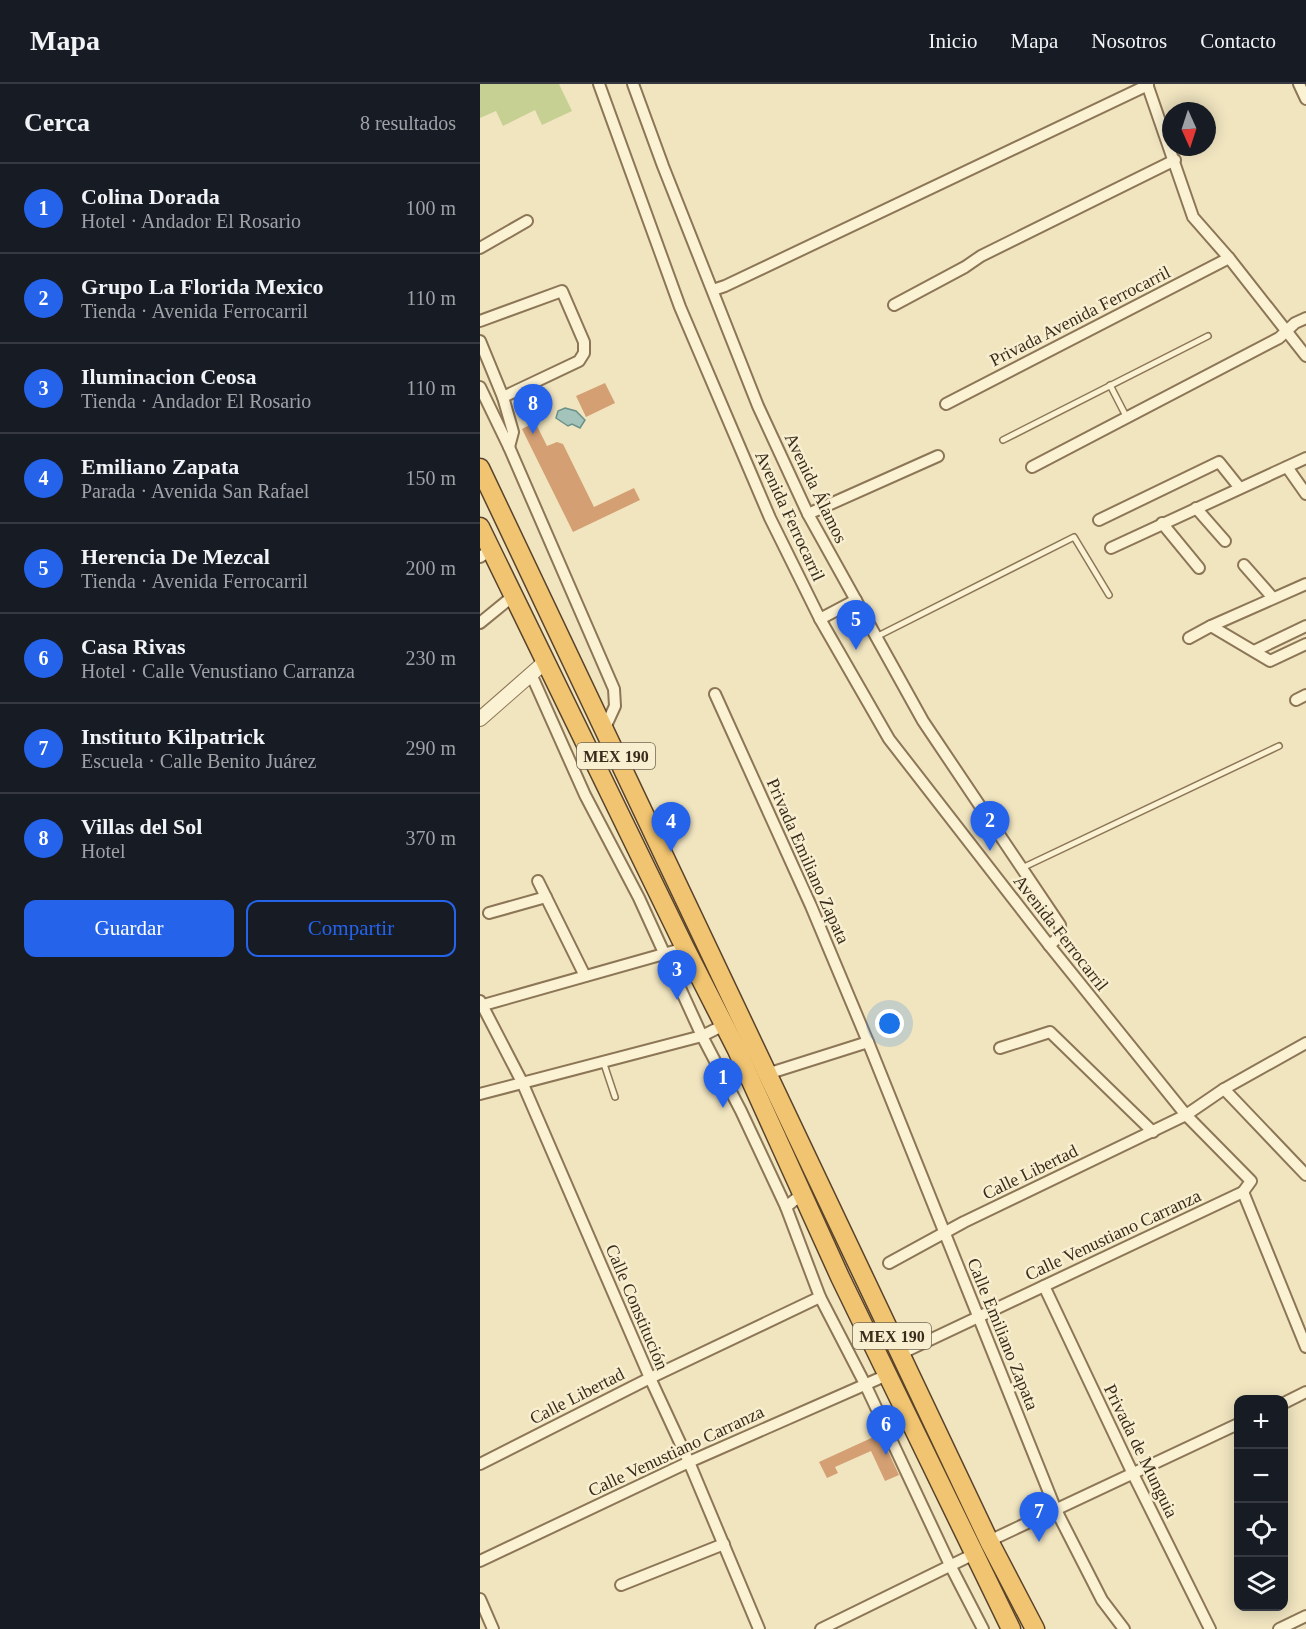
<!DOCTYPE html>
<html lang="es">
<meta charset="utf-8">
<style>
:root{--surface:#171b24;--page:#242831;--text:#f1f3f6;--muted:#9ea1a6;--line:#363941;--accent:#2563eb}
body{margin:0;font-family:"Times New Roman",serif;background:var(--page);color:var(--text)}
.controls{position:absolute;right:18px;bottom:18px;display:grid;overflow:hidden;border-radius:12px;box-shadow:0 3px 15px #0003}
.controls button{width:54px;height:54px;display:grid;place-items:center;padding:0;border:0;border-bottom:2px solid var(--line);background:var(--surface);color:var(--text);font:30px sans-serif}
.compass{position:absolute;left:682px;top:18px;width:54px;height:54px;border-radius:50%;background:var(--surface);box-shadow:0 3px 15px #0003;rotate:177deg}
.you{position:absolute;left:410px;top:940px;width:21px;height:21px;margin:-15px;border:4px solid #fff;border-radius:50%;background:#1a73e8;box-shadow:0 0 0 9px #1a73e833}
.badge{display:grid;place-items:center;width:39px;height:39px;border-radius:50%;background:var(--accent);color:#fff;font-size:20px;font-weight:700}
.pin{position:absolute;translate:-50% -50px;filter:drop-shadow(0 2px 3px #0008)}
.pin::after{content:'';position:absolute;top:32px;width:21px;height:18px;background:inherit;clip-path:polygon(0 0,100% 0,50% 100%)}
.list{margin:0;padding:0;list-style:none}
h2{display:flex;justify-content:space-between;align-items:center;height:78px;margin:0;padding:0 24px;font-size:26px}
h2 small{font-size:20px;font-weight:400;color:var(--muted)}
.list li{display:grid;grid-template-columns:39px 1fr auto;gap:18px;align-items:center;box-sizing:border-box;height:90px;padding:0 24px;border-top:2px solid var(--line)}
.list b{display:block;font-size:22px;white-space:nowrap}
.list p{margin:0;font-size:20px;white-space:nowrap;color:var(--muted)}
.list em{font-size:20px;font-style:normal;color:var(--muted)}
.actions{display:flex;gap:12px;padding:18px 24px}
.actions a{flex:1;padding:14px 0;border:2px solid var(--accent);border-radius:12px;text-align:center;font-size:21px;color:var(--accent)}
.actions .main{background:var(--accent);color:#fff}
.icon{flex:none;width:33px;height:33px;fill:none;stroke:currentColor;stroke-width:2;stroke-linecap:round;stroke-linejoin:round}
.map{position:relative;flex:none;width:826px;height:1545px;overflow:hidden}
header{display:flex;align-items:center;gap:36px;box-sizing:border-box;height:84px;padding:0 30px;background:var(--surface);border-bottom:2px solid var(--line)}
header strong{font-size:28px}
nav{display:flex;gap:33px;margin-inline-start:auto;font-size:21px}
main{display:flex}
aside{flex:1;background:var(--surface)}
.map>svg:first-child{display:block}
</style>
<header>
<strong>Mapa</strong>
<nav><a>Inicio</a><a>Mapa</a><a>Nosotros</a><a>Contacto</a></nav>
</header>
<main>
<aside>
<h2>Cerca<small>8 resultados</small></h2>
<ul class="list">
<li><span class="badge">1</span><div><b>Colina Dorada</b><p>Hotel · Andador El Rosario</p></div><em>100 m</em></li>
<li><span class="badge">2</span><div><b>Grupo La Florida Mexico</b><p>Tienda · Avenida Ferrocarril</p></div><em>110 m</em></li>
<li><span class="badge">3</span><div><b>Iluminacion Ceosa</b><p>Tienda · Andador El Rosario</p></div><em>110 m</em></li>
<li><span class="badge">4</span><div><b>Emiliano Zapata</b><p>Parada · Avenida San Rafael</p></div><em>150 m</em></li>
<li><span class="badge">5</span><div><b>Herencia De Mezcal</b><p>Tienda · Avenida Ferrocarril</p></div><em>200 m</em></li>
<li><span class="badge">6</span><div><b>Casa Rivas</b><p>Hotel · Calle Venustiano Carranza</p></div><em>230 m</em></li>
<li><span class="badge">7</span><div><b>Instituto Kilpatrick</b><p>Escuela · Calle Benito Juárez</p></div><em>290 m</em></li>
<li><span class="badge">8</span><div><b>Villas del Sol</b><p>Hotel</p></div><em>370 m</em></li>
</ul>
<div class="actions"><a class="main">Guardar</a><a>Compartir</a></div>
</aside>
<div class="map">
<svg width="826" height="1545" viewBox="0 0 826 1545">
<rect width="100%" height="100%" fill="#f1e5c0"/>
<polygon fill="#c6d093" points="0,0 79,0 92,27 62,41 55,26 23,42 16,27 0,34"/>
<polygon fill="#a3c3bb" stroke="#6a928a" stroke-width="1.5" points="85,324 96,327 105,336 100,344 92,340 88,342 76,334 78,327"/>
<g fill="#d39f73">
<polygon points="125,299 135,319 106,333 96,312"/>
<polygon points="55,338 67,362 77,358 83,360 114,423 154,404 160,416 93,448 42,345"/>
<polygon points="400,1350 419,1391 405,1397 391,1367 355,1383 358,1389 347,1394 339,1378"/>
</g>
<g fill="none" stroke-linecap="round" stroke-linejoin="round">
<defs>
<g id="service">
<polyline points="630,301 647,334"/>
<polyline points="523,356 728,252"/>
<polyline points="396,553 594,453 629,511"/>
<polyline points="542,784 799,662"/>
<polyline points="123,977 135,1013"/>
</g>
<g id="minor">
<polyline points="119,0 200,223 290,434 340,535 409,655 569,861 706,1031 771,1097 763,1108 420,1270"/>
<path d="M153,0L183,82L278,322L328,430L443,637L580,841C581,852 578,855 569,861"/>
<polyline points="667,0 713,133 749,174 826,272"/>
<polyline points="819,0 826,15"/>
<polyline points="0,164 47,137"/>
<polyline points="233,206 245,202 668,1"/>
<polyline points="414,221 485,183 501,172 695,76"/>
<polyline points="0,237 82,207 104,258 104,269 99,277 23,313 33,348 29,363"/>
<polyline points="0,257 23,313"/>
<polyline points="0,303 29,363 134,605 135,622 124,646"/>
<polyline points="466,320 749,174"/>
<polyline points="552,383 799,254 815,239 826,234"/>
<polyline points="807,383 826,410"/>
<polyline points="716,424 745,457"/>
<polyline points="328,430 458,372"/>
<polyline points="619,436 739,378 759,403"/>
<polyline points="682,439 719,484"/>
<polyline points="631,464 826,374"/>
<polyline points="0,473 11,466"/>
<polyline points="764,481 793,514"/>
<polyline points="340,535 376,516"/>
<polyline points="0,539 33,512"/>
<polyline points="731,542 790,577 826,560"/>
<polyline points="709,554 731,542 826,500"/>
<polyline points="774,567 826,542"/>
<polyline points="51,590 105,711 159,814 222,952 261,1027 306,1123"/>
<polyline points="235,610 331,822 388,958 576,1426 622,1516 644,1545"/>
<polyline points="816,616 826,611"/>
<polyline points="58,797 105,892"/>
<polyline points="9,829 66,813"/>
<polyline points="0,917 42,998 170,1294 209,1378 279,1545"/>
<polyline points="0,922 205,864"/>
<polyline points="520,964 570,948 673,1048"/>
<polyline points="287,990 388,958"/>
<polyline points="744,1005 826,1091"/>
<polyline points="0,1010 222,952 244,941"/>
<polyline points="763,1108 826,1263"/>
<polyline points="322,1110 306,1123 340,1213 385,1300 470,1481 503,1545"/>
<polyline points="409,1179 484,1138 706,1031 744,1005 826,959"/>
<polyline points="564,1202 653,1390 730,1545"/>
<polyline points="804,1319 826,1308"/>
<polyline points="0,1380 170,1294 340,1213"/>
<polyline points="509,1457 758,1340"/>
<polyline points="0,1477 209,1378 407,1291"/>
<polyline points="141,1501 244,1460"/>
<polyline points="0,1515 13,1545"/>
<polyline points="341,1545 494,1470"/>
<polyline points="799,1545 826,1532"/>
</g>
<polyline id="tertiary" points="0,635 65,578"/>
<g id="trunk">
<polyline points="0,384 509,1457 555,1545"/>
<polyline points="0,443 205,864 257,966 360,1193 531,1545"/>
</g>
</defs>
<use href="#service" stroke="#8c7656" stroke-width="8"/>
<use href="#minor" stroke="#8c7656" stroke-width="14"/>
<use href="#tertiary" stroke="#8c7656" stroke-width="16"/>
<use href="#trunk" stroke="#59432b" stroke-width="21"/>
<use href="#service" stroke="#fbf2d4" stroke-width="5"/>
<use href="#minor" stroke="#fbf2d4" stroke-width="10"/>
<use href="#tertiary" stroke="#fbf2d4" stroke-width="14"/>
<use href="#trunk" stroke="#f0c470" stroke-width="18"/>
</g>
<g text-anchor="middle" stroke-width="5" stroke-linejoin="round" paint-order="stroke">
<g fill="#f8efd0" stroke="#736652" stroke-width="1.5">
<rect x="97" y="659" width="78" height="26" rx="4.5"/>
<rect x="373" y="1239" width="78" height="26" rx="4.5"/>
</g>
<g font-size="16" font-weight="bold" fill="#3a2c1c">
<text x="136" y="678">MEX 190</text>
<text x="412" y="1258">MEX 190</text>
</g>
<g font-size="18" fill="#3a2c1c" stroke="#f8efd0">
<text transform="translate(600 232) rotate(-27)" y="6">Privada Avenida Ferrocarril</text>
<text transform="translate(336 404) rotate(64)" y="6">Avenida Álamos</text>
<text transform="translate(310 432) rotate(65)" y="6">Avenida Ferrocarril</text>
<text transform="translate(328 777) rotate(66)" y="6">Privada Emiliano Zapata</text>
<text transform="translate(581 849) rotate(52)" y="6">Avenida Ferrocarril</text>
<text transform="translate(550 1088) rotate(-26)" y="6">Calle Libertad</text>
<text transform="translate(633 1151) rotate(-25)" y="6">Calle Venustiano Carranza</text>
<text transform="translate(157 1223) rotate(67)" y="6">Calle Constitución</text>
<text transform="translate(523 1250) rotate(68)" y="6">Calle Emiliano Zapata</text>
<text transform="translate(97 1312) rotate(-27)" y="6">Calle Libertad</text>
<text transform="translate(196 1367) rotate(-25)" y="6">Calle Venustiano Carranza</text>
<text transform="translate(661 1367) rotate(64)" y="6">Privada de Munguia</text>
</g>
</g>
</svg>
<div class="controls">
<button>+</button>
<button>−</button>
<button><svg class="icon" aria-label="locate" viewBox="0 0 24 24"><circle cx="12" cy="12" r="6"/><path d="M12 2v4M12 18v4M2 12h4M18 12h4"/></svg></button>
<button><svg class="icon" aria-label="layers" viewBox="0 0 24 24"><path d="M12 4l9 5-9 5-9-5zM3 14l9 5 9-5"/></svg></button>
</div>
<svg class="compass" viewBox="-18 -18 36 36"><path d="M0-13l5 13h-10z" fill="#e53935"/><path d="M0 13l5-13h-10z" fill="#9ea1a6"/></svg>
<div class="you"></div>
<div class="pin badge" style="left:243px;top:1024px">1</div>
<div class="pin badge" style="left:510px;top:767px">2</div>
<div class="pin badge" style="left:197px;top:916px">3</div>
<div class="pin badge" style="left:191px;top:768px">4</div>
<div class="pin badge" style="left:376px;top:566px">5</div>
<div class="pin badge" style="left:406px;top:1371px">6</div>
<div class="pin badge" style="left:559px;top:1458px">7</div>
<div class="pin badge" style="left:53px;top:350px">8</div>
</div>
</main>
